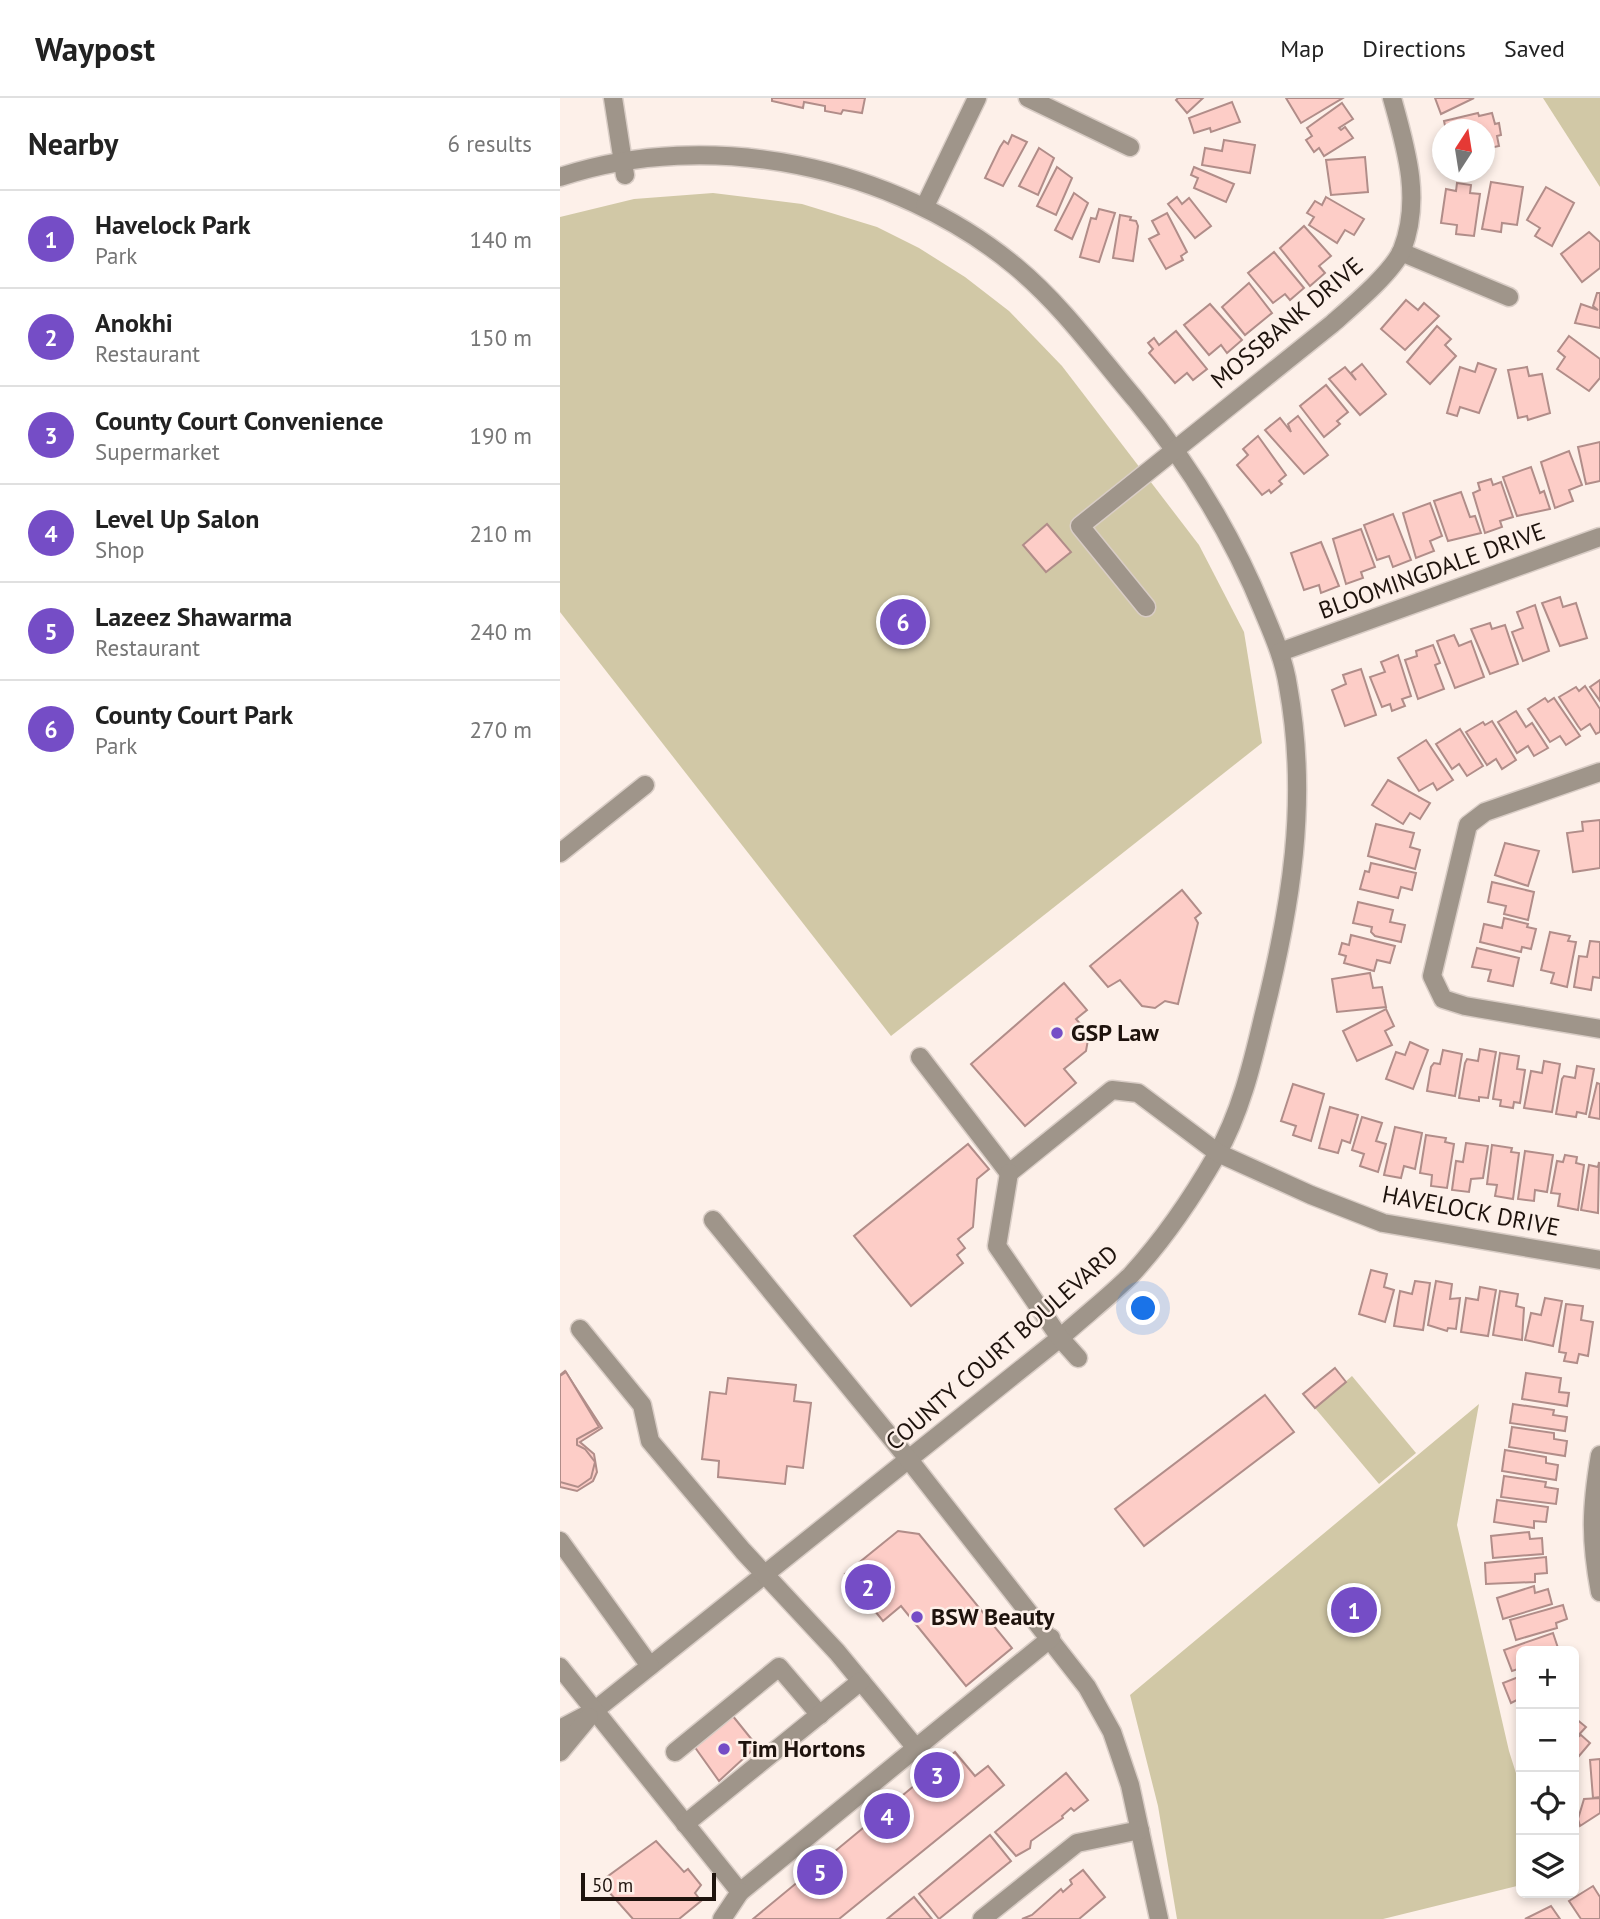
<!DOCTYPE html>
<meta charset="utf-8">
<style>
:root{--surface:#fff;--page:#f6f6f6;--text:#222;--muted:#767676;--line:#e0e0e0;--accent:#754dc6}
body{margin:0;font-family:"PT Sans",sans-serif;background:var(--page);color:var(--text)}
.controls{position:absolute;right:21px;bottom:21px;display:grid;overflow:hidden;border-radius:10px;box-shadow:0 4px 10px #0003}
.controls button{width:63px;height:63px;display:grid;place-items:center;padding:0;border:0;border-bottom:2px solid var(--line);background:var(--surface);color:var(--text);font:35px sans-serif}
.compass{position:absolute;left:872px;top:21px;width:63px;height:63px;border-radius:50%;background:var(--surface);box-shadow:0 4px 10px #0003;rotate:12deg}
.scale{position:absolute;left:21px;bottom:18px;width:135px;box-sizing:border-box;padding-left:7px;border:4px solid #1e130d;border-top:0;font-size:19px;line-height:24px;white-space:nowrap;color:#1e130d;-webkit-text-stroke:5px #fdf0e9;paint-order:stroke}
.you{position:absolute;left:584px;top:1211px;width:24px;height:24px;margin:-18px;border:5px solid #fff;border-radius:50%;background:#1a73e8;box-shadow:0 0 0 10px #1a73e833}
.badge{display:grid;place-items:center;width:46px;height:46px;border-radius:50%;background:var(--accent);color:#fff;font-size:23px;font-weight:700}
.pin{position:absolute;translate:-50% -50%;border:4px solid #fff;box-shadow:0 2px 7px #0006}
.list{margin:0;padding:0;list-style:none}
h2{display:flex;justify-content:space-between;align-items:center;height:91px;margin:0;padding:0 28px;font-size:30px}
h2 small{font-size:23px;font-weight:400;color:var(--muted)}
.list li{display:grid;grid-template-columns:46px 1fr auto;gap:21px;align-items:center;box-sizing:border-box;height:98px;padding:0 28px;border-top:2px solid var(--line)}
.list b{display:block;font-size:26px;white-space:nowrap}
.list p{margin:0;font-size:23px;white-space:nowrap;color:var(--muted)}
.list em{font-size:23px;font-style:normal;color:var(--muted)}
.icon{flex:none;width:38px;height:38px;fill:none;stroke:currentColor;stroke-width:2;stroke-linecap:round;stroke-linejoin:round}
.map{position:relative;flex:none;width:1040px;height:1821px;overflow:hidden}
header{display:flex;align-items:center;gap:42px;box-sizing:border-box;height:98px;padding:0 35px;background:var(--surface);border-bottom:2px solid var(--line)}
header strong{font-size:33px}
nav{display:flex;gap:38px;margin-inline-start:auto;font-size:24px}
main{display:flex}
aside{flex:1;background:var(--surface)}
.map>svg:first-child{display:block}
</style>
<header>
<strong>Waypost</strong>
<nav><a>Map</a><a>Directions</a><a>Saved</a></nav>
</header>
<main>
<aside>
<h2>Nearby<small>6 results</small></h2>
<ul class="list">
<li><span class="badge">1</span><div><b>Havelock Park</b><p>Park</p></div><em>140 m</em></li>
<li><span class="badge">2</span><div><b>Anokhi</b><p>Restaurant</p></div><em>150 m</em></li>
<li><span class="badge">3</span><div><b>County Court Convenience</b><p>Supermarket</p></div><em>190 m</em></li>
<li><span class="badge">4</span><div><b>Level Up Salon</b><p>Shop</p></div><em>210 m</em></li>
<li><span class="badge">5</span><div><b>Lazeez Shawarma</b><p>Restaurant</p></div><em>240 m</em></li>
<li><span class="badge">6</span><div><b>County Court Park</b><p>Park</p></div><em>270 m</em></li>
</ul>
</aside>
<div class="map">
<svg width="1040" height="1821" viewBox="0 0 1040 1821">
<rect width="100%" height="100%" fill="#fdf0e9"/>
<g fill="#d1c8a6">
<polygon points="983,0 1040,0 1040,89"/>
<polygon points="153,95 242,106 317,129 359,150 405,179 449,213 502,268 639,447 684,534 702,645 331,938 0,514 0,119 74,101"/>
<polygon points="792,1278 856,1355 819,1386 755,1310"/>
<polygon points="919,1306 897,1427 949,1653 961,1691 961,1787 823,1821 617,1821 598,1708 570,1597"/>
</g>
<g fill="#fdcdc7" stroke="#b18d89" stroke-width="2">
<polygon points="212,0 305,0 302,15 283,12 281,16 265,13 265,8 244,4 243,10 212,3"/>
<polygon points="618,0 643,0 627,15 616,2"/>
<polygon points="726,0 783,0 741,25"/>
<polygon points="875,0 914,0 881,16"/>
<polygon points="672,4 680,24 651,34 650,30 634,35 629,20"/>
<polygon points="782,5 793,21 779,30 781,32 785,29 793,40 764,58 759,50 754,54 746,42 752,38 747,30"/>
<polygon points="918,15 919,18 932,15 935,26 939,25 941,37 937,38 939,48 925,51 925,32 886,32 884,23"/>
<polygon points="452,37 467,44 443,88 425,80 440,49 444,43 448,46"/>
<polygon points="664,42 695,47 690,75 642,67 645,50 662,53"/>
<polygon points="479,50 494,60 478,97 459,88"/>
<polygon points="805,59 808,94 771,97 766,62"/>
<polygon points="497,69 512,80 496,117 477,108"/>
<polygon points="634,69 674,86 666,104 634,90 638,80 631,77"/>
<polygon points="931,84 963,89 957,127 942,125 941,134 922,131"/>
<polygon points="897,85 911,87 910,95 920,96 914,138 896,136 897,127 881,125 886,91 896,93"/>
<polygon points="986,89 1014,105 992,148 975,138 980,130 967,122"/>
<polygon points="514,95 528,105 512,141 495,132"/>
<polygon points="617,99 622,106 629,100 651,128 635,140 608,106"/>
<polygon points="766,99 804,121 794,137 785,132 777,145 749,127 754,119 747,115 755,103 762,107"/>
<polygon points="539,111 555,115 539,164 520,159 531,120 536,121"/>
<polygon points="607,115 627,154 621,158 623,162 606,171 589,141 599,136 592,123"/>
<polygon points="560,117 571,119 570,122 576,123 578,128 573,163 553,160"/>
<polygon points="744,128 771,158 759,168 765,175 750,188 720,150"/>
<polygon points="1029,134 1040,144 1040,170 1022,184 1001,156"/>
<polygon points="714,154 744,190 730,202 725,196 713,205 688,175"/>
<polygon points="689,185 712,215 685,237 662,209"/>
<polygon points="1037,195 1040,195 1040,230 1015,225 1021,206 1038,212 1033,208"/>
<polygon points="846,202 858,212 864,205 879,218 845,252 821,231"/>
<polygon points="650,206 682,242 667,255 661,247 649,257 624,227"/>
<polygon points="877,228 891,241 885,247 896,258 870,286 847,264"/>
<polygon points="616,233 647,271 633,282 627,275 615,285 589,255 593,251 588,245 594,240 599,247"/>
<polygon points="1009,238 1040,261 1040,280 1029,293 997,271 1005,259 998,253"/>
<polygon points="918,265 936,271 919,315 900,309 897,318 887,315 900,269 915,274"/>
<polygon points="802,266 826,296 800,317 769,281 785,269 796,282 791,275"/>
<polygon points="967,269 969,278 982,276 990,315 968,322 967,318 958,320 948,272"/>
<polygon points="766,287 788,314 777,323 780,326 764,339 740,308"/>
<polygon points="738,318 768,357 744,376 705,332 720,320 731,334 728,326"/>
<polygon points="698,338 726,377 719,383 722,386 711,395 709,392 702,397 677,367 688,357 683,351"/>
<polygon points="1040,344 1040,383 1026,386 1018,349"/>
<polygon points="1009,353 1022,387 1009,392 1013,403 995,410 981,364"/>
<polygon points="971,369 980,395 984,393 990,411 957,418 943,379"/>
<polygon points="931,381 933,387 941,384 953,419 940,423 942,429 925,435 913,395 920,392 918,385"/>
<polygon points="901,394 910,419 915,418 921,435 888,443 874,403"/>
<polygon points="870,405 882,438 870,443 874,453 856,460 843,415"/>
<polygon points="833,416 851,462 833,469 829,458 817,462 804,427"/>
<polygon points="487,426 511,454 486,474 463,447"/>
<polygon points="801,431 815,469 801,474 803,480 786,486 773,441"/>
<polygon points="761,444 779,488 761,495 759,487 744,492 731,455"/>
<polygon points="1000,499 1003,509 1016,505 1027,540 1000,548 982,505"/>
<polygon points="975,507 989,553 963,563 952,534 963,530 957,514"/>
<polygon points="930,525 932,531 945,527 958,566 930,576 911,531"/>
<polygon points="894,537 899,548 911,543 924,579 895,590 877,543"/>
<polygon points="873,547 880,565 875,567 884,591 858,601 845,562 857,558 856,553"/>
<polygon points="838,557 851,598 842,601 845,608 832,613 830,606 822,609 810,579 825,574 821,564"/>
<polygon points="801,571 816,617 785,628 772,592 786,586 783,577"/>
<polygon points="1040,582 1040,603 1030,589"/>
<polygon points="1025,588 1040,611 1040,634 1036,636 1030,626 1021,632 1018,628 999,599 1016,589 1019,593"/>
<polygon points="985,600 988,604 994,600 1020,638 1006,647 1000,638 990,644 968,611"/>
<polygon points="956,613 966,629 972,625 988,650 974,658 968,648 957,655 938,624"/>
<polygon points="932,623 956,662 942,671 936,661 927,667 906,634 923,624 925,627"/>
<polygon points="900,631 923,668 907,678 899,666 892,671 876,646"/>
<polygon points="866,642 893,682 877,692 873,685 859,693 838,660"/>
<polygon points="828,682 870,705 860,721 850,715 843,726 812,707"/>
<polygon points="1040,722 1040,770 1013,774 1007,735 1023,733 1022,724"/>
<polygon points="816,726 854,735 850,749 860,752 855,771 808,758"/>
<polygon points="945,745 979,753 968,788 935,777"/>
<polygon points="811,765 856,775 852,792 841,789 838,800 800,791 805,773 809,774"/>
<polygon points="932,784 974,794 968,822 944,816 946,808 928,804"/>
<polygon points="622,792 641,815 635,820 638,825 618,906 605,903 595,910 582,908 560,882 548,889 530,868"/>
<polygon points="798,804 833,812 830,824 845,827 841,844 815,838 811,834 812,829 793,825"/>
<polygon points="944,820 968,826 967,829 976,831 971,851 962,849 961,854 920,844 924,826 942,830"/>
<polygon points="990,834 1010,838 1008,843 1016,844 1007,889 991,885 994,875 981,872"/>
<polygon points="791,837 835,848 830,865 817,862 814,873 784,865 786,858 779,856 782,845 789,847"/>
<polygon points="1030,843 1040,844 1040,880 1033,879 1031,892 1014,889 1019,858 1027,859"/>
<polygon points="917,850 959,860 953,888 928,883 931,872 912,869"/>
<polygon points="810,875 813,890 822,889 826,909 777,914 772,881"/>
<polygon points="504,885 527,912 516,921 529,936 526,953 504,971 516,985 465,1028 411,966"/>
<polygon points="826,911 834,928 825,933 832,947 797,963 783,933"/>
<polygon points="850,944 868,952 853,991 826,981 836,954 845,957"/>
<polygon points="920,951 936,954 928,1000 919,999 919,1003 899,1000 905,965 907,961 918,963"/>
<polygon points="883,952 902,956 895,998 867,993 871,969 874,965 880,966"/>
<polygon points="940,955 959,958 957,971 965,972 960,1005 954,1004 953,1010 940,1008 941,1002 933,1001"/>
<polygon points="984,963 1000,966 992,1014 964,1010 971,973 982,975"/>
<polygon points="1017,968 1034,971 1026,1016 1017,1014 1016,1019 996,1016 1002,981 1004,978 1015,980"/>
<polygon points="1037,985 1040,986 1040,1021 1029,1019"/>
<polygon points="733,986 764,996 751,1043 733,1037 736,1028 721,1023"/>
<polygon points="770,1009 798,1017 790,1045 782,1042 778,1055 759,1050"/>
<polygon points="802,1019 822,1025 816,1043 826,1046 818,1074 800,1068 804,1056 792,1052"/>
<polygon points="835,1029 862,1035 855,1071 844,1068 841,1080 824,1077"/>
<polygon points="866,1037 886,1040 885,1044 894,1046 887,1090 871,1088 872,1077 860,1075"/>
<polygon points="906,1045 928,1048 923,1080 911,1081 909,1094 892,1092 896,1063 903,1064"/>
<polygon points="408,1046 429,1071 417,1081 413,1129 398,1141 405,1150 397,1157 403,1165 351,1208 294,1138"/>
<polygon points="932,1047 952,1050 951,1054 959,1055 953,1101 935,1098 937,1087 927,1086"/>
<polygon points="965,1053 993,1057 987,1094 975,1092 974,1103 958,1101"/>
<polygon points="1005,1057 1017,1059 1016,1065 1024,1067 1018,1112 998,1108 1000,1096 991,1095 997,1063 1003,1064"/>
<polygon points="1039,1064 1038,1115 1021,1112 1029,1067 1038,1069"/>
<polygon points="811,1172 827,1176 824,1189 834,1192 825,1224 799,1216"/>
<polygon points="855,1183 870,1185 863,1232 834,1228 840,1193 852,1196"/>
<polygon points="876,1183 892,1186 890,1201 900,1200 896,1231 888,1230 887,1233 868,1227"/>
<polygon points="920,1189 936,1192 928,1238 901,1234 906,1200 918,1202"/>
<polygon points="940,1193 958,1196 956,1208 964,1210 962,1242 933,1237"/>
<polygon points="985,1200 1002,1203 993,1248 965,1242 971,1215 981,1217"/>
<polygon points="1006,1206 1023,1208 1021,1222 1033,1224 1028,1258 1019,1256 1017,1265 1004,1263 1006,1255 999,1254"/>
<polygon points="775,1270 786,1284 755,1310 743,1296"/>
<polygon points="5,1273 42,1330 20,1344 34,1356 37,1374 33,1383 17,1393 0,1389 0,1277"/>
<polygon points="6,1274 39,1329 17,1341 17,1347 25,1351 35,1364 31,1380 18,1389 0,1384 0,1278"/>
<polygon points="966,1275 1001,1280 999,1294 1009,1295 1007,1308 962,1301"/>
<polygon points="168,1280 236,1287 234,1303 251,1305 243,1370 227,1368 225,1386 158,1379 159,1363 142,1361 150,1294 166,1296"/>
<polygon points="705,1297 734,1334 584,1448 555,1411"/>
<polygon points="953,1306 994,1312 993,1317 1007,1319 1005,1333 950,1325"/>
<polygon points="952,1329 994,1335 994,1341 1007,1343 1005,1358 949,1349"/>
<polygon points="945,1352 986,1359 986,1365 998,1367 996,1382 942,1373"/>
<polygon points="944,1378 986,1384 985,1389 998,1391 996,1406 941,1399"/>
<polygon points="937,1402 988,1409 986,1424 974,1423 974,1430 934,1424"/>
<polygon points="338,1433 359,1436 452,1550 406,1588 341,1508 323,1523 285,1476"/>
<polygon points="969,1434 970,1441 982,1440 983,1456 933,1460 931,1438"/>
<polygon points="986,1459 987,1475 975,1476 975,1484 926,1486 925,1465"/>
<polygon points="974,1488 975,1495 988,1491 992,1506 943,1521 937,1500"/>
<polygon points="1003,1507 1007,1521 996,1525 997,1530 956,1542 950,1522"/>
<polygon points="993,1535 998,1550 961,1553 961,1570 952,1573 944,1552"/>
<polygon points="961,1578 961,1600 951,1605 943,1585"/>
<polygon points="172,1617 197,1648 159,1683 134,1648"/>
<polygon points="1015,1620 1026,1629 1015,1641 1021,1637 1030,1645 1014,1664"/>
<polygon points="395,1654 415,1678 428,1668 444,1687 279,1821 193,1821"/>
<polygon points="1040,1661 1040,1699 1033,1700 1030,1662"/>
<polygon points="506,1675 528,1702 514,1713 511,1710 502,1718 503,1720 471,1743 470,1750 456,1758 435,1734"/>
<polygon points="1040,1700 1040,1715 1020,1728 1018,1721 1024,1701"/>
<polygon points="430,1737 451,1763 379,1821 359,1796"/>
<polygon points="96,1743 124,1774 128,1771 141,1787 135,1795 141,1803 119,1821 73,1821 40,1784"/>
<polygon points="523,1772 545,1799 519,1821 462,1821 472,1817 501,1791 503,1794 512,1786 510,1782"/>
<polygon points="1033,1788 1040,1799 1040,1821 1021,1821 1009,1803"/>
<polygon points="354,1799 372,1821 327,1821"/>
<polygon points="991,1808 1000,1821 965,1821"/>
</g>
<g fill="none" stroke-linecap="round" stroke-linejoin="round">
<defs>
<g id="minor">
<polyline points="53,0 65,77"/>
<polyline points="468,0 570,49"/>
<path d="M0,79C150,29 334,68 455,168C502,207 537,256 576,302C630,367 672,436 704,515C714,539 724,562 728,588C749,703 731,809 703,920C692,967 680,1016 656,1058C632,1100 604,1141 571,1177C549,1199 523,1219 500,1240L34,1613L0,1631"/>
<polyline points="365,108 417,0"/>
<polyline points="841,154 949,199"/>
<path d="M586,509L520,428L772,226C790,210 833,174 842,152C862,101 846,50 832,0"/>
<polyline points="720,554 1040,439"/>
<polyline points="1040,674 925,714 908,727 872,878 883,901 905,908 1040,931"/>
<polyline points="0,755 85,687"/>
<polyline points="360,959 449,1075 552,992 578,995 658,1055 751,1097 823,1125 1040,1162"/>
<polyline points="449,1075 437,1148 500,1240 518,1260"/>
<polyline points="153,1122 350,1363 527,1589 552,1634 570,1687 599,1821"/>
<polyline points="20,1231 82,1307 90,1343 183,1453 277,1554 356,1650 491,1540"/>
<path d="M1040,1357C1031,1410 1030,1441 1040,1494"/>
<polyline points="0,1443 90,1568"/>
<polyline points="0,1569 180,1794 356,1650"/>
<polyline points="0,1654 29,1619"/>
<polyline points="115,1654 219,1569 260,1617"/>
<polyline points="125,1726 301,1583"/>
<polyline points="162,1821 180,1794"/>
<polyline points="422,1821 517,1745 580,1732"/>
</g>
</defs>
<use href="#minor" stroke="#d9cdc6" stroke-width="21"/>
<use href="#minor" stroke="#9f958a" stroke-width="18"/>
</g>
<g fill="#754dc6" stroke="#fdf0e9" stroke-width="2.5">
<circle cx="497" cy="935" r="7"/>
<circle cx="357" cy="1519" r="7"/>
<circle cx="164" cy="1651" r="7"/>
</g>
<g text-anchor="middle" stroke-width="5" stroke-linejoin="round" paint-order="stroke">
<g font-size="24" fill="#1e130d" stroke="#fdf0e9">
<text transform="translate(727 225) rotate(-40)" y="8">MOSSBANK DRIVE</text>
<text transform="translate(872 473) rotate(-20)" y="8">BLOOMINGDALE DRIVE</text>
<text transform="translate(911 1113) rotate(11)" y="8">HAVELOCK DRIVE</text>
<text transform="translate(442 1250) rotate(-41)" y="8">COUNTY COURT BOULEVARD</text>
</g>
<g font-size="24" font-weight="bold" fill="#1e130d" stroke="#fdf0e9" text-anchor="start">
<text x="511" y="943">GSP Law</text>
<text x="371" y="1527">BSW Beauty</text>
<text x="178" y="1659">Tim Hortons</text>
</g>
</g>
</svg>
<div class="controls">
<button>+</button>
<button>−</button>
<button><svg class="icon" aria-label="locate" viewBox="0 0 24 24"><circle cx="12" cy="12" r="6"/><path d="M12 2v4M12 18v4M2 12h4M18 12h4"/></svg></button>
<button><svg class="icon" aria-label="layers" viewBox="0 0 24 24"><path d="M12 4l9 5-9 5-9-5zM3 14l9 5 9-5"/></svg></button>
</div>
<svg class="compass" viewBox="-18 -18 36 36"><path d="M0-13l5 13h-10z" fill="#e53935"/><path d="M0 13l5-13h-10z" fill="#767676"/></svg>
<div class="scale">50 m</div>
<div class="you"></div>
<div class="pin badge" style="left:794px;top:1512px">1</div>
<div class="pin badge" style="left:308px;top:1489px">2</div>
<div class="pin badge" style="left:377px;top:1677px">3</div>
<div class="pin badge" style="left:327px;top:1718px">4</div>
<div class="pin badge" style="left:260px;top:1774px">5</div>
<div class="pin badge" style="left:343px;top:524px">6</div>
</div>
</main>
